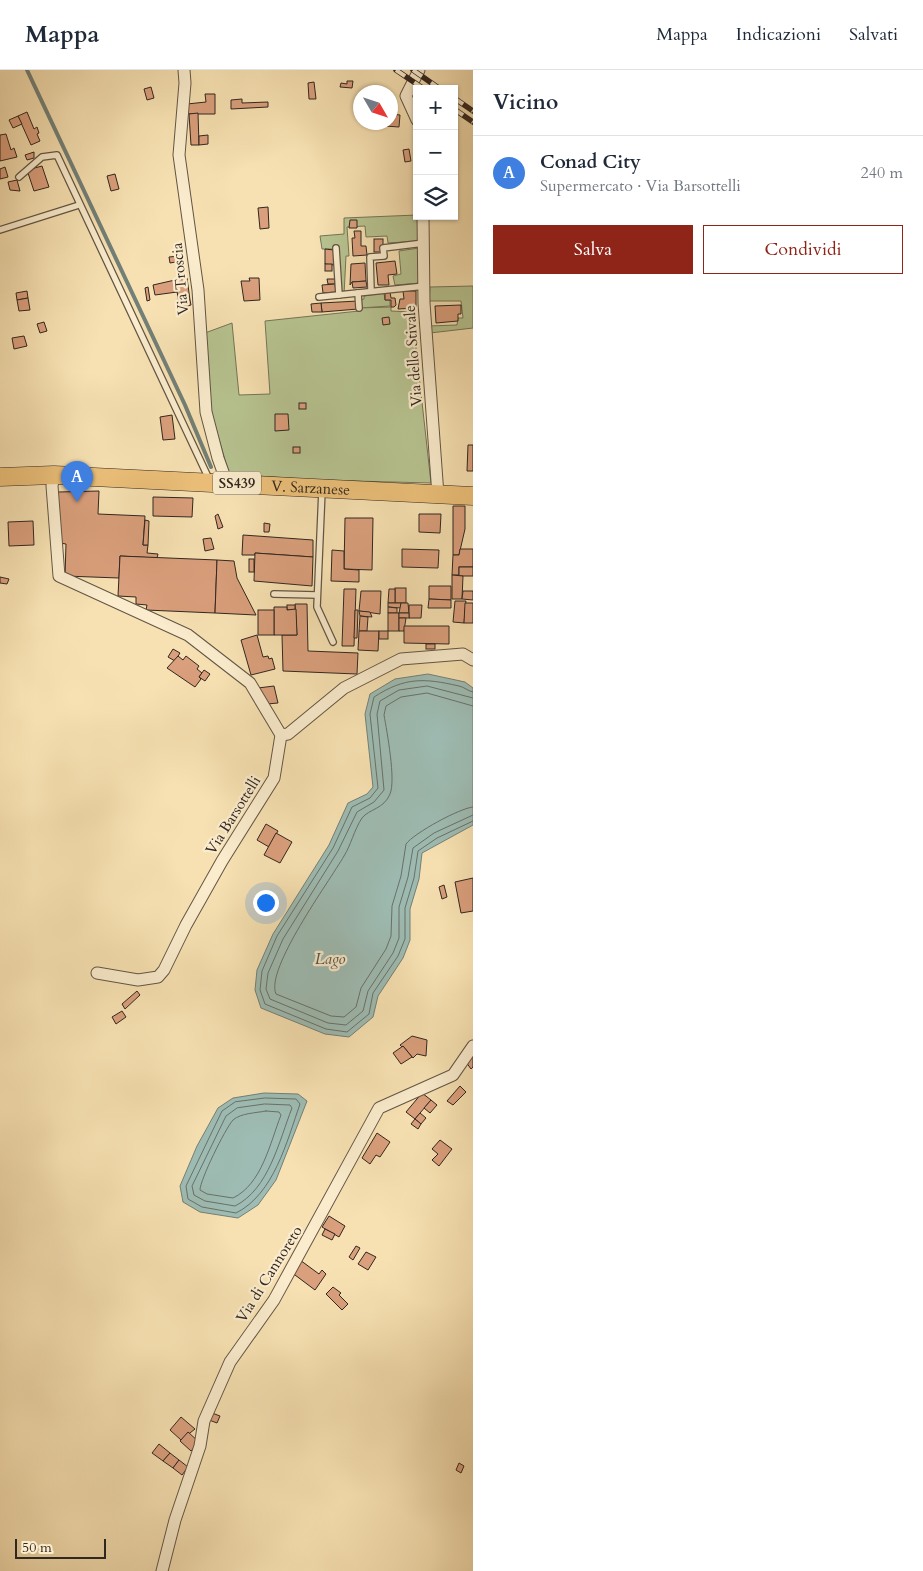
<!DOCTYPE html>
<html lang="it">
<meta charset="utf-8">
<style>
:root{--surface:#fff;--page:#f6f6f7;--text:#1f2937;--muted:#747a83;--line:#e0e1e3;--accent:#8f2418}
body{margin:0;font-family:Cardo,serif;background:var(--page);color:var(--text)}
.controls{position:absolute;right:15px;top:15px;display:grid;overflow:hidden;border-radius:0px;box-shadow:0 1px 4px #0004}
.controls button{width:45px;height:45px;display:grid;place-items:center;padding:0;border:0;border-bottom:1px solid var(--line);background:var(--surface);color:var(--text);font:25px sans-serif}
.compass{position:absolute;left:353px;top:15px;width:45px;height:45px;border-radius:50%;background:var(--surface);box-shadow:0 1px 4px #0004;rotate:129deg}
.scale{position:absolute;left:15px;bottom:12px;width:91px;box-sizing:border-box;padding-left:5px;border:2px solid #312620;border-top:0;font-size:14px;line-height:18px;white-space:nowrap;color:#312620;-webkit-text-stroke:4px #faeccd;paint-order:stroke}
.you{position:absolute;left:265px;top:832px;width:18px;height:18px;margin:-12px;border:4px solid #fff;border-radius:50%;background:#1a73e8;box-shadow:0 0 0 8px #1a73e833}
.badge{display:grid;place-items:center;width:32px;height:32px;border-radius:50%;background:var(--accent);color:#fff;font-size:16px;font-weight:700}
.pin{position:absolute;translate:-50% -41px;filter:drop-shadow(0 1px 2px #0008)}
.pin::after{content:'';position:absolute;top:26px;width:18px;height:15px;background:inherit;clip-path:polygon(0 0,100% 0,50% 100%)}
.list{margin:0;padding:0;list-style:none}
h2{display:flex;justify-content:space-between;align-items:center;height:65px;margin:0;padding:0 20px;font-size:21px}
h2 small{font-size:16px;font-weight:400;color:var(--muted)}
.list li{display:grid;grid-template-columns:32px 1fr auto;gap:15px;align-items:center;box-sizing:border-box;height:75px;padding:0 20px;border-top:1px solid var(--line)}
.list b{display:block;font-size:19px;white-space:nowrap}
.list p{margin:0;font-size:16px;white-space:nowrap;color:var(--muted)}
.list em{font-size:16px;font-style:normal;color:var(--muted)}
.actions{display:flex;gap:10px;padding:15px 20px}
.actions a{flex:1;padding:11px 0;border:1px solid var(--accent);border-radius:0px;text-align:center;font-size:18px;color:var(--accent)}
.actions .main{background:var(--accent);color:#fff}
.icon{flex:none;width:28px;height:28px;fill:none;stroke:currentColor;stroke-width:2;stroke-linecap:round;stroke-linejoin:round}
.map{position:relative;flex:none;width:473px;height:1501px;overflow:hidden}
header{display:flex;align-items:center;gap:30px;box-sizing:border-box;height:70px;padding:0 25px;background:var(--surface);border-bottom:1px solid var(--line)}
header strong{font-size:24px}
nav{display:flex;gap:28px;margin-inline-start:auto;font-size:18px}
main{display:flex}
aside{flex:1;background:var(--surface)}
.map>svg:first-child{display:block}
</style>
<header>
<strong>Mappa</strong>
<nav><a>Mappa</a><a>Indicazioni</a><a>Salvati</a></nav>
</header>
<main>
<div class="map">
<svg width="473" height="1501" viewBox="0 0 473 1501">
<rect width="100%" height="100%" fill="#f7e1b2"/>
<filter id="stains"><feTurbulence type="fractalNoise" baseFrequency=".004" numOctaves="4"/><feColorMatrix values="0 0 0 0 .2 0 0 0 0 .09 0 0 0 0 .02 0 0 0 .5 -.17"/></filter>
<radialGradient id="worn" r=".72"><stop offset=".6" stop-color="#630" stop-opacity="0"/><stop offset="1" stop-color="#630" stop-opacity=".3"/></radialGradient>
<g fill="#b7c491" stroke="#747558">
<polygon points="417,145 419,171 388,173 387,166 366,167 365,156 347,157 349,186 346,186 344,225 338,225 334,179 322,179 320,166 344,164 344,148"/>
<polygon points="419,178 421,213 395,215 393,206 401,204 399,181"/>
<polygon points="473,216 473,258 430,263 429,256 457,255 458,248 463,248 461,231 429,231 430,217"/>
<polygon points="384,223 385,230 390,230 390,236 359,238 359,230 364,229 364,226"/>
<polygon points="391,237 391,241 412,242 431,413 317,410 229,404 211,341 205,263 232,253 239,325 270,324 265,251 359,241 359,238"/>
</g>
<g fill="#9ebcb3" stroke="#728078">
<polygon points="428,604 465,612 473,618 473,755 422,783 419,809 410,839 410,870 403,888 378,926 373,947 349,967 325,964 261,938 255,920 257,900 273,864 329,775 348,733 367,724 373,717 365,644 370,624 395,609"/>
<polygon points="264,1023 298,1024 307,1031 276,1110 258,1135 238,1148 200,1142 183,1132 180,1116 197,1076 218,1038 233,1028"/>
</g>
<g fill="none" stroke-linecap="round" stroke-linejoin="round">
<g stroke="#68716a" stroke-width="1">
<path d="M473,622C468,621 464,617 459,616C424,608 405,607 374,627L370,644L378,718L370,728L352,737L333,778L277,866L262,901L260,920L265,934L326,959L347,962L369,944L373,923L398,886L405,869V838L414,808L418,781L437,768L473,751"/>
<polyline points="473,628 427,616 399,620 380,631 377,644 384,720 374,732 357,742 338,781 283,869 268,903 266,919 270,929 328,953 346,955 363,941 368,921 393,883 399,868 399,837 408,807 413,778 434,763 473,745"/>
<path d="M473,636L427,623L401,627L386,636L384,645C387,662 396,710 390,724C384,739 369,739 362,748C354,760 351,775 344,786C329,812 265,899 276,924L331,946L344,947L356,937L361,918L386,879L391,866L392,836L401,806L406,774C414,763 460,738 473,737"/>
<path d="M265,1028L296,1029L300,1034C287,1071 274,1124 236,1143L202,1137L188,1129L186,1116L222,1041L235,1032Z"/>
<path d="M265,1034L290,1035L292,1038C279,1071 269,1119 235,1136L205,1131L194,1125L192,1116L226,1046L237,1038Z"/>
<path d="M266,1041L279,1042L281,1045C270,1073 262,1114 233,1128L207,1124L200,1120C200,1110 225,1059 233,1050C241,1043 256,1043 266,1041Z"/>
</g>
<polyline stroke="#728078" stroke-width="4" points="27,0 185,335 211,397"/>
</g>
<g fill="#da9f7c" stroke="#312620">
<polygon points="347,11 353,11 352,18 340,17 341,13 347,14"/>
<polygon points="314,12 316,29 309,29 308,13"/>
<polygon points="151,17 154,28 147,30 144,19"/>
<polygon points="205,24 215,24 215,44 187,44 187,34 206,32"/>
<polygon points="242,29 242,33 268,32 268,37 231,39 231,30"/>
<polygon points="27,42 34,59 37,57 39,63 37,64 40,71 31,75 18,46"/>
<polygon points="198,43 199,75 191,75 189,44"/>
<polygon points="390,44 400,45 399,57 385,56 386,52 390,52"/>
<polygon points="18,46 22,54 13,58 9,50"/>
<polygon points="6,64 11,80 14,78 17,87 0,91 0,65"/>
<polygon points="208,65 208,74 199,75 199,66"/>
<polygon points="409,79 411,91 405,92 403,80"/>
<polygon points="34,82 34,88 27,90 25,85"/>
<polygon points="42,96 49,117 34,121 27,100"/>
<polygon points="5,97 8,107 0,109 0,99"/>
<polygon points="115,104 119,119 111,121 107,106"/>
<polygon points="17,110 20,121 10,120 8,112"/>
<polygon points="268,137 269,158 260,159 258,138"/>
<polygon points="350,150 357,150 357,158 349,158"/>
<polygon points="354,161 361,161 361,176 366,176 367,185 353,186 352,168 355,168"/>
<rect x="374" y="169" width="9" height="13"/>
<polygon points="325,179 334,180 334,195 325,194"/>
<polygon points="180,186 181,191 170,193 169,187"/>
<polygon points="395,191 397,204 388,205 389,215 378,215 376,193"/>
<polygon points="365,193 366,211 352,212 350,215 351,194"/>
<rect x="325" y="194" width="7" height="7"/>
<polygon points="187,208 190,230 179,233 175,210"/>
<polygon points="249,208 259,208 260,230 244,231 241,211 250,211"/>
<polygon points="327,209 335,209 335,214 328,214"/>
<polygon points="175,210 177,222 155,225 153,215"/>
<polygon points="366,211 367,217 353,218 352,212"/>
<polygon points="335,214 336,222 323,223 322,215"/>
<polygon points="148,217 150,230 147,231 145,218"/>
<polygon points="27,221 28,228 17,230 16,223"/>
<polygon points="403,221 416,221 416,238 398,239 400,229 404,229"/>
<polygon points="385,222 390,222 391,228 395,228 396,235 394,237 391,237 391,230 385,230"/>
<polygon points="28,228 30,240 19,241 17,230"/>
<polygon points="190,230 191,235 180,238 179,233"/>
<polygon points="358,231 358,239 322,242 321,233"/>
<polygon points="321,233 322,242 312,242 311,234"/>
<polygon points="461,235 461,244 458,244 458,251 436,253 435,236"/>
<polygon points="389,247 390,254 383,255 382,248"/>
<polygon points="44,252 47,261 40,263 37,254"/>
<polygon points="24,266 27,276 14,279 12,268"/>
<rect x="299" y="333" width="7" height="6"/>
<polygon points="275,344 288,344 289,360 275,361"/>
<polygon points="172,345 175,369 163,370 160,347"/>
<polygon points="468,375 473,375 473,401 467,401"/>
<rect x="293" y="377" width="7" height="6"/>
<polygon points="99,421 98,444 145,446 143,475 148,475 147,483 158,484 157,488 120,486 119,508 65,506 66,474 60,473 58,422"/>
<polygon points="153,427 193,428 192,447 153,446"/>
<polygon points="453,436 465,436 465,459 459,485 453,485"/>
<polygon points="218,444 223,457 218,459 215,446"/>
<polygon points="419,444 441,444 440,463 419,462"/>
<polygon points="345,448 373,448 372,500 344,499"/>
<polygon points="145,450 149,451 148,475 143,475"/>
<polygon points="33,451 34,475 9,476 8,452"/>
<polygon points="264,453 270,454 269,462 264,462"/>
<polygon points="243,465 313,470 313,487 255,483 255,485 242,485"/>
<polygon points="211,468 214,479 205,481 203,469"/>
<polygon points="402,479 439,480 438,498 402,497"/>
<polygon points="460,479 473,479 473,499 473,497 459,497 459,505 452,505 453,485 459,485"/>
<polygon points="332,480 344,481 344,499 359,500 359,512 331,511"/>
<polygon points="255,483 313,487 312,516 254,511"/>
<polygon points="120,486 217,490 215,543 146,540 147,535 136,534 136,527 118,526"/>
<rect x="249" y="489" width="5" height="13"/>
<polygon points="217,490 234,491 237,508 256,545 215,543"/>
<rect x="459" y="497" width="14" height="9"/>
<polygon points="452,505 463,506 462,529 452,529"/>
<polygon points="0,507 9,509 7,514 0,513"/>
<polygon points="429,516 451,516 451,530 429,529"/>
<rect x="395" y="518" width="11" height="15"/>
<polygon points="344,519 356,519 354,576 342,576"/>
<polygon points="389,519 395,519 395,533 388,533"/>
<polygon points="361,521 381,521 380,544 359,541"/>
<polygon points="463,521 473,521 473,530 462,529"/>
<polygon points="429,529 451,530 451,538 428,538"/>
<polygon points="455,531 466,531 464,553 453,552"/>
<polygon points="388,533 401,533 401,538 388,537"/>
<polygon points="401,533 408,533 409,543 399,543"/>
<polygon points="465,533 473,533 473,553 464,553"/>
<polygon points="295,534 307,534 308,581 358,583 357,604 283,601 282,565 297,565"/>
<rect x="287" y="535" width="8" height="5"/>
<polygon points="409,535 422,535 421,548 409,548"/>
<polygon points="274,537 287,537 287,540 296,539 297,565 274,565"/>
<polygon points="388,537 397,538 397,543 388,543"/>
<rect x="258" y="540" width="16" height="25"/>
<polygon points="355,540 358,540 357,568 354,568"/>
<polygon points="359,541 370,542 372,547 360,546"/>
<rect x="388" y="543" width="11" height="18"/>
<rect x="399" y="543" width="10" height="5"/>
<polygon points="360,546 368,547 367,561 359,561"/>
<polygon points="399,548 406,548 404,561 399,561"/>
<polygon points="404,556 449,556 449,574 404,573"/>
<polygon points="359,561 379,561 378,581 358,580"/>
<rect x="379" y="561" width="9" height="8"/>
<polygon points="257,565 263,587 268,586 269,589 272,588 275,599 251,605 241,570"/>
<rect x="426" y="574" width="9" height="5"/>
<polygon points="173,579 180,583 175,591 168,587"/>
<polygon points="178,586 183,590 186,586 199,596 197,599 202,603 199,607 201,609 195,617 167,598"/>
<polygon points="204,600 210,604 205,611 199,607"/>
<polygon points="274,616 278,633 267,634 258,618"/>
<polygon points="266,754 278,761 269,777 257,770"/>
<polygon points="276,763 292,772 280,793 264,785"/>
<polygon points="473,808 473,841 461,843 455,812"/>
<polygon points="444,815 447,827 442,829 439,817"/>
<polygon points="137,921 140,925 125,939 122,934"/>
<polygon points="122,941 126,947 116,954 112,947"/>
<polygon points="412,966 427,970 426,986 417,984 413,988 403,976 402,977 400,975"/>
<polygon points="403,976 412,987 401,994 393,983"/>
<polygon points="473,982 473,997 471,999 466,992"/>
<polygon points="460,1016 466,1022 453,1035 447,1031"/>
<polygon points="422,1023 431,1030 415,1049 406,1042"/>
<polygon points="431,1030 437,1035 430,1043 424,1038"/>
<polygon points="420,1043 426,1048 421,1054 415,1049"/>
<polygon points="415,1049 421,1054 418,1059 411,1054"/>
<polygon points="377,1063 390,1072 380,1087 376,1085 370,1094 362,1088"/>
<polygon points="440,1070 452,1079 439,1096 432,1090 438,1084 432,1079"/>
<polygon points="329,1146 345,1156 339,1167 322,1157"/>
<polygon points="325,1159 335,1164 332,1170 322,1165"/>
<polygon points="356,1176 360,1178 353,1190 349,1187"/>
<polygon points="366,1182 376,1187 368,1200 358,1194"/>
<polygon points="300,1190 319,1204 322,1200 326,1204 315,1220 291,1202"/>
<polygon points="333,1217 341,1223 339,1225 348,1234 342,1240 326,1224"/>
<polygon points="212,1343 220,1346 217,1353 209,1350"/>
<polygon points="181,1347 195,1359 181,1370 170,1360"/>
<polygon points="188,1362 199,1372 191,1381 180,1371"/>
<polygon points="159,1374 170,1383 163,1391 152,1383"/>
<polygon points="170,1383 179,1390 173,1398 163,1391"/>
<polygon points="179,1390 188,1397 182,1405 173,1398"/>
<polygon points="459,1393 464,1396 461,1403 456,1400"/>
</g>
<g fill="none" stroke-linecap="round" stroke-linejoin="round">
<defs>
<g id="service">
<polyline points="19,107 42,87 57,85 209,409"/>
<polyline points="0,160 79,135"/>
<polyline points="336,178 339,225"/>
<polyline points="371,220 370,187 384,186 383,178 424,173"/>
<polyline points="358,223 359,238"/>
<polyline points="319,227 425,216"/>
<polyline points="322,420 317,537 333,572"/>
<polyline points="274,524 317,525"/>
</g>
<g id="minor">
<polyline points="184,0 185,13 179,85 198,220 206,342 218,388 227,413"/>
<polyline points="417,50 406,26 419,0"/>
<polyline points="423,146 424,233 438,425"/>
<polyline points="54,405 52,416 59,506 188,565 250,613 281,665 274,708 222,791 186,855 164,900 158,907 138,910 97,903"/>
<polyline points="281,665 288,664 344,618 401,589 463,584 473,590"/>
<polyline points="162,1501 175,1450 200,1376 204,1351 230,1292 274,1230 379,1038 453,1005 473,976"/>
</g>
<g id="primary">
<path id="s1" d="M0,407L54,405L473,426"/>
</g>
</defs>
<use href="#service" stroke="#625544" stroke-width="8"/>
<use href="#minor" stroke="#625544" stroke-width="13"/>
<use href="#primary" stroke="#312620" stroke-width="19"/>
<use href="#service" stroke="#faeccd" stroke-width="5.5"/>
<use href="#minor" stroke="#faeccd" stroke-width="11"/>
<use href="#primary" stroke="#ecc079" stroke-width="18"/>
<defs>
<g id="rail">
<polyline points="396,0 424,19"/>
<polyline points="413,0 440,19"/>
<polyline points="454,28 473,41"/>
<polyline points="454,39 473,52"/>
</g>
</defs>
<use href="#rail" stroke="#312620" stroke-width="5.5"/>
<use href="#rail" stroke="#faeccd" stroke-width="4" stroke-dasharray="11" stroke-linecap="butt"/>
</g>
<g text-anchor="middle" stroke-width="4.5" stroke-linejoin="round" paint-order="stroke">
<rect fill="#faeccd" stroke="#6d6154" stroke-width="1" x="213" y="401.5" width="48" height="23" rx="4"/>
<g font-size="14" font-weight="bold" fill="#312620">
<text x="237" y="418">SS439</text>
</g>
<g font-size="15" fill="#312620" stroke="#faeccd">
<text transform="translate(180 209) rotate(-95)" y="5">Via Troscia</text>
<text transform="translate(413 286) rotate(-94)" y="5">Via dello Stivale</text>
<text dy="5" stroke="none"><textPath href="#s1" startOffset="311">V. Sarzanese</textPath></text>
<text transform="translate(233 745) rotate(-58)" y="5">Via Barsottelli</text>
<text transform="translate(269 1204) rotate(-58)" y="5">Via di Cannoreto</text>
</g>
<g font-size="16" font-style="italic" fill="#52534c" stroke="#faeccd">
<text x="330" y="894">Lago</text>
</g>
</g>
<rect width="100%" height="100%" filter="url(#stains)"/>
<rect width="100%" height="100%" fill="url(#worn)"/>
</svg>
<div class="controls">
<button>+</button>
<button>−</button>
<button><svg class="icon" aria-label="layers" viewBox="0 0 24 24"><path d="M12 4l9 5-9 5-9-5zM3 14l9 5 9-5"/></svg></button>
</div>
<svg class="compass" viewBox="-18 -18 36 36"><path d="M0-13l5 13h-10z" fill="#e53935"/><path d="M0 13l5-13h-10z" fill="#747a83"/></svg>
<div class="scale">50 m</div>
<div class="you"></div>
<div class="pin badge" style="left:77px;top:432px;background:#3f7fe0">A</div>
</div>
<aside>
<h2>Vicino<small></small></h2>
<ul class="list">
<li><span class="badge" style="background:#3f7fe0">A</span><div><b>Conad City</b><p>Supermercato · Via Barsottelli</p></div><em>240 m</em></li>
</ul>
<div class="actions"><a class="main">Salva</a><a>Condividi</a></div>
</aside>
</main>
